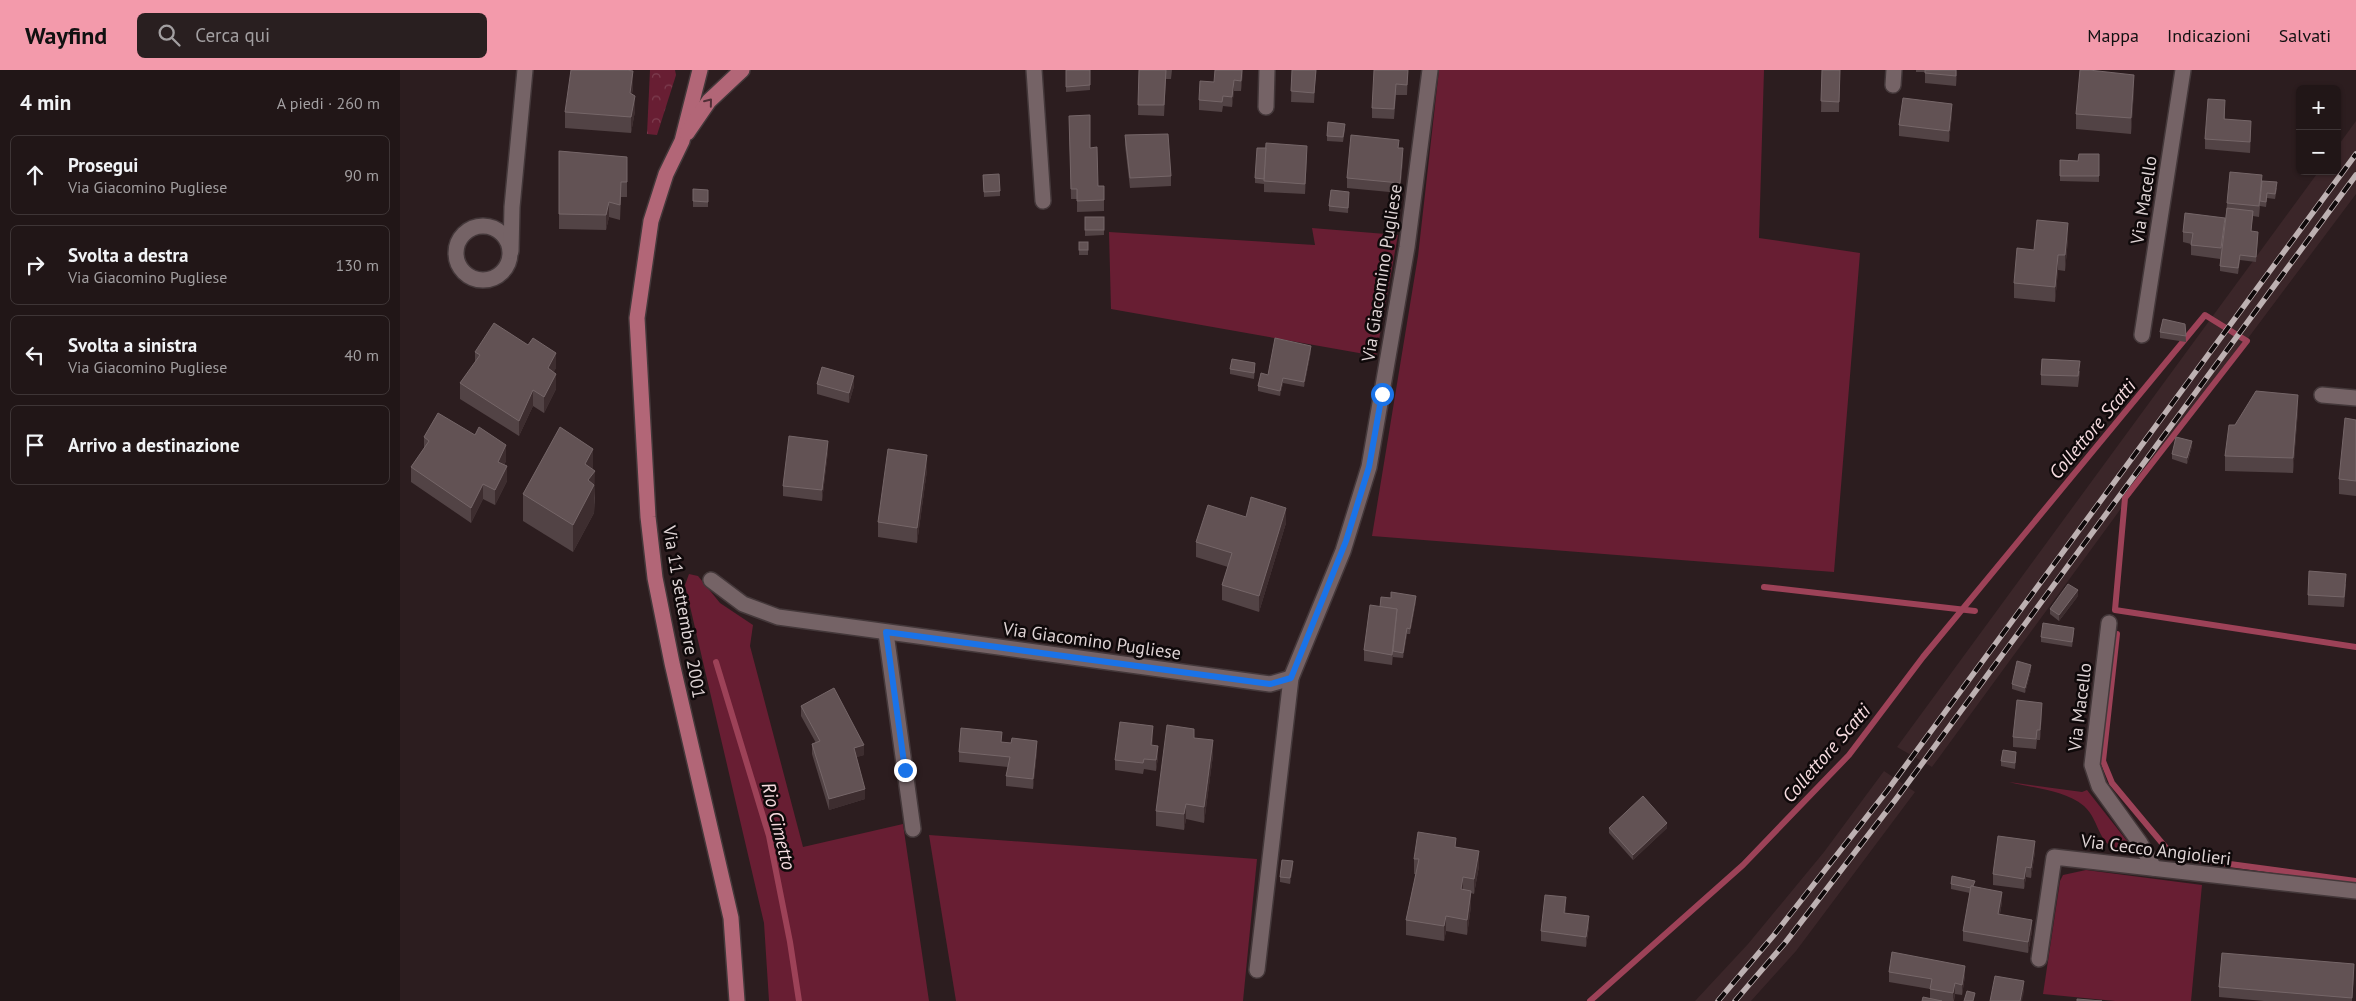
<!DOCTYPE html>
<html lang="it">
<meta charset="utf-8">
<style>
:root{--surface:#211617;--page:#291f20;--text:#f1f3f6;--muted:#a29fa1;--line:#3e3536;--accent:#f39aab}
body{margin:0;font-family:"PT Sans",sans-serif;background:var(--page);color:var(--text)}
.controls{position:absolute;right:15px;top:15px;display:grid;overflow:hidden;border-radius:8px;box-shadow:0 1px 4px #0004}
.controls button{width:45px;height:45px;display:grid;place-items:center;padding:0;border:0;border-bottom:1px solid var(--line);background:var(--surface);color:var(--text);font:25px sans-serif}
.stop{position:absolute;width:15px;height:15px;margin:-11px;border:4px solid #1a73e8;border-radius:50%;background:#fff}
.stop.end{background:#1a73e8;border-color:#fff;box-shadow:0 1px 5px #0008}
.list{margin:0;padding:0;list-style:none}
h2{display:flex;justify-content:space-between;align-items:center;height:65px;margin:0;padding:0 20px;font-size:21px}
h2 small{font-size:16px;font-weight:400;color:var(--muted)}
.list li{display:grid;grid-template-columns:32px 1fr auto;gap:15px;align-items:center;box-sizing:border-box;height:80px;margin:0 10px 10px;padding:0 10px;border:1px solid var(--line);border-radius:8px}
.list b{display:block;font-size:19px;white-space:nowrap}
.list p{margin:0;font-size:16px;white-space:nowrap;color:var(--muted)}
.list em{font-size:16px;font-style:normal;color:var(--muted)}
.icon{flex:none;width:28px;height:28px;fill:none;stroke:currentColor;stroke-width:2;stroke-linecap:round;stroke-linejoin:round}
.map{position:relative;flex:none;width:1956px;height:931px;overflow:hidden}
header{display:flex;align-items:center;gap:30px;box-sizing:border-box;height:70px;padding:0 25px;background:var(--accent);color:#111}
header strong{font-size:24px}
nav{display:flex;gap:28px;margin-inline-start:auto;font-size:18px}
.search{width:350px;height:45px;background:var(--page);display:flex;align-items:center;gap:12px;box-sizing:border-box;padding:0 18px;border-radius:8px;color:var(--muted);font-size:19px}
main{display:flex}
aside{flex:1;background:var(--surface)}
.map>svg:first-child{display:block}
</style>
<header>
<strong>Wayfind</strong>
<div class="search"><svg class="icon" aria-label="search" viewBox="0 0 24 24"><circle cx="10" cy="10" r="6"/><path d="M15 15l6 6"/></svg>Cerca qui</div>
<nav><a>Mappa</a><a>Indicazioni</a><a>Salvati</a></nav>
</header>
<main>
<aside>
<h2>4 min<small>A piedi · 260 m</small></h2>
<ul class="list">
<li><svg class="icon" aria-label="ahead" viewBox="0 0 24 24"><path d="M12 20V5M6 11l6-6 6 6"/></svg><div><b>Prosegui</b><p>Via Giacomino Pugliese</p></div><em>90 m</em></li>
<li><svg class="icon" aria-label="right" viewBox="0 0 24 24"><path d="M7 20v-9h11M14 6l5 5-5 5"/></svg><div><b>Svolta a destra</b><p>Via Giacomino Pugliese</p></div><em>130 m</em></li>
<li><svg class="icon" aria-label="left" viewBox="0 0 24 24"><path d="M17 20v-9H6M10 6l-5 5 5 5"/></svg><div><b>Svolta a sinistra</b><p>Via Giacomino Pugliese</p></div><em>40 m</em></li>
<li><svg class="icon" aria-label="arrive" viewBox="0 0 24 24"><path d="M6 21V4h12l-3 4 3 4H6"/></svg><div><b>Arrivo a destinazione</b></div></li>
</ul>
</aside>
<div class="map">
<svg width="1956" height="931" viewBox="0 0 1956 931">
<defs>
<pattern id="forest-crowns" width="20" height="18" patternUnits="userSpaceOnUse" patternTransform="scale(1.25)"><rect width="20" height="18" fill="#681e33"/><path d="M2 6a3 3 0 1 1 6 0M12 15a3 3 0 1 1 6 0" fill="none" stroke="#7d3e50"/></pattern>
</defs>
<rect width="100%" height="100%" fill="#2c1d1f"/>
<g fill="#3b2629">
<polygon points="1956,51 1956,124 1736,418 1532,697 1497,677 1919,101 1937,101 1937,77"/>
<polygon points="1484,701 1515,722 1396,881 1351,931 1295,931 1348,874 1424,782"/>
</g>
<g fill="#681e33">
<polygon points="1039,0 1364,0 1359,168 1460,183 1434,502 972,466 1018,186"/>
<polygon points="912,158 998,165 976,286 711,239 709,162 915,175"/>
<polygon points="289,504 298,506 320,533 353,555 350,576 403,777 503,754 529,931 369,931 364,853 285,515"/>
<path d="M1609,712L1682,722L1687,720L1727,771V780C1696,780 1702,752 1684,736C1665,720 1633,718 1609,712Z"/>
<polygon points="529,765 857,789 843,931 556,931"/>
<polygon points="1686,800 1802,815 1791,931 1715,931 1643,924 1660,811 1663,805"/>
</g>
<polygon fill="url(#forest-crowns)" points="250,0 275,0 276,5 257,65 247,64"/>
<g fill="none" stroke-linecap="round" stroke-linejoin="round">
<g stroke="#9d4258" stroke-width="6">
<polyline points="1364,517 1575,541"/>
<polyline points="1717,564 1703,691 1712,713 1767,779 1785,788 1956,811"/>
<polyline points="316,592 369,766 390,872 399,931"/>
<polyline points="1190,931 1343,795 1449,685 1523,587 1805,245 1847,271 1725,428 1715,540 1956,577"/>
</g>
<defs>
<g id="minor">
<polyline points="634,0 643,131"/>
<polyline points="1493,15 1494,0"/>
<polyline points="866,37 867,0"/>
<circle cx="83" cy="183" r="27"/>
<polyline points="111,181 112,137 125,0"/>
<polyline points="1742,265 1783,0"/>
<polyline points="1922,325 1956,328"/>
<polyline points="311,510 343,534 378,547 870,614 891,608"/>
<polyline points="1709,553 1692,695 1699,716 1740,773 1754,798"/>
<polyline points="486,563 513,759"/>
<polyline points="1639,889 1654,787 1956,821"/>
<polyline points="857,900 891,608 943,481 969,397 1007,177 1030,0"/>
</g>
<g id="major">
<polyline points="300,0 282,71 266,104 251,151 237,248 248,447 255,508 272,593 331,848 337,931"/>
<polyline points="287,63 309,31 342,0"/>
</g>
</defs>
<use href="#minor" stroke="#44383a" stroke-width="18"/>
<use href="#major" stroke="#44383a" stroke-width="18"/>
<use href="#minor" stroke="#756366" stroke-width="15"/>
<use href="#major" stroke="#b26677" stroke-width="15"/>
<defs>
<g id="rail">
<polyline points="1318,931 1374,865 1487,721 1956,84"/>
<polyline points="1335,931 1385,873 1496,729 1956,105"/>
</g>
</defs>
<use href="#rail" stroke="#bdb1b2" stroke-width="5.5"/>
<use href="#rail" stroke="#0f090a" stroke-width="4" stroke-dasharray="11" stroke-linecap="butt"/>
</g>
<g fill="#524345">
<polygon points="666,0 690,0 690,20 666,22"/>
<polygon points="739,0 772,0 771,9 766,9 764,46 738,45"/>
<polygon points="843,0 841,21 834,21 832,37 823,36 822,42 799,40 799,30 814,12"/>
<polygon points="892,0 916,0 914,33 891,32"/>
<polygon points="1008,0 1007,25 996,25 994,49 972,48 972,38"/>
<polygon points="1422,0 1440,0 1439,42 1421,42"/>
<polygon points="1516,0 1557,0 1556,16 1525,13 1525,2 1516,2"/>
<polygon points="233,17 232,24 235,41 231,63 165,58 165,42"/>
<polygon points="1734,20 1731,64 1676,59 1676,44"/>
<polygon points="1825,40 1825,49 1851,61 1850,83 1805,79 1805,69"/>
<polygon points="1552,44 1549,72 1499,66 1499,55"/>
<polygon points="669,46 690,78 698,116 704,116 704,141 677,142 677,129 671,129"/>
<polygon points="945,59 943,72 927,71 927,66"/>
<polygon points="725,65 771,106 771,116 730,118 725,75"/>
<polygon points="999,78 1003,89 1000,123 947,118 947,108"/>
<polygon points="159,81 227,87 227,127 221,127 220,150 209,147 206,160 159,159"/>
<polygon points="1699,84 1699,112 1660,111 1660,90 1678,91"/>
<polygon points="907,86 905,124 864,122 864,114 855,113 855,108"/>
<polygon points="583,105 600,121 600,126 584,127"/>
<polygon points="1862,111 1877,118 1875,129 1867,128 1866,137 1860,136 1859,147 1853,146 1851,161 1858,167 1856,192 1840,190 1838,204 1820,201 1820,189 1791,185 1791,174 1783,172 1783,162 1825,154 1827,133"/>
<polygon points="293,119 308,120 308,137 293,137"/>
<polygon points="949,127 948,143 929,141 929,136"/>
<polygon points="685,147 704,147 704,165 685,166"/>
<polygon points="1668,169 1665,201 1658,200 1655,232 1614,228 1614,213 1634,180"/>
<rect x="679" y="172" width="9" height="13"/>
<polygon points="1785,254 1786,272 1760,268 1760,262"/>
<polygon points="911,281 904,317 883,313 880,326 858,321 858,316 868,305"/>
<polygon points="75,282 156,298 153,302 156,319 144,343 133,336 119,366 60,329 60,313 75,293"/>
<polygon points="855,298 854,309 830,304 830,299"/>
<polygon points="1680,301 1678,317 1641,315 1641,305"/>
<polygon points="417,314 454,316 449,333 417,324"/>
<polygon points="1898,340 1893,403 1825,401 1825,386 1835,355"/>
<polygon points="1956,350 1956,426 1939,424 1939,409"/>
<polygon points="24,367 106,391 104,395 107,411 95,435 83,429 71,453 11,412 11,397 24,379"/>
<polygon points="1792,376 1787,394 1772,389 1772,384"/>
<polygon points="428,381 422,431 383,426 383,416"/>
<polygon points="193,400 195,428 194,443 173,482 123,451 123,424"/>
<polygon points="527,400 517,473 478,467 478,452"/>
<polygon points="886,453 859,542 822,530 822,515 828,497 796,487 796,472"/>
<polygon points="1946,514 1944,537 1908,535 1908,525"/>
<polygon points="1678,526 1659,551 1650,544 1650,539"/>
<polygon points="1016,531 1010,564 1007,564 1003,588 993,587 993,584 992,595 964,591 964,580 980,537"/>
<polygon points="1674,563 1672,577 1641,572 1641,567"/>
<polygon points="1631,600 1625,623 1612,619 1612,614"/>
<polygon points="401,636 464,685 456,687 465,729 429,740 412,684 412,674 416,673 401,646"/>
<polygon points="1642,643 1640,670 1637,670 1636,679 1613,677 1613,667"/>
<polygon points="753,667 752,676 758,687 756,701 744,699 743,704 715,700 715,690"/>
<polygon points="794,668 813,685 804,753 786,749 784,760 756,756 756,741"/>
<polygon points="602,672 637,681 633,719 606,716 606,706 608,697 559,692 559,682"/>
<polygon points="1616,687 1615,699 1601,696 1601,691"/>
<polygon points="1209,758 1267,758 1233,790 1209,763"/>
<polygon points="1056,777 1079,796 1074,824 1071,823 1071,836 1067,865 1046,861 1044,871 1006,865 1006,850 1016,804 1014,804 1014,789"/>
<polygon points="1635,782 1631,808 1626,807 1624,819 1593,815 1593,804"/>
<polygon points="893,796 890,814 880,812 880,807"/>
<polygon points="1551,814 1574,817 1602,832 1600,844 1632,861 1628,883 1563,871 1563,861 1570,823 1551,819"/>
<polygon points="1166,838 1165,843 1189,856 1186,877 1141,871 1141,861"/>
<polygon points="1489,902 1565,906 1562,925 1555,924 1554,931 1522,931 1530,929 1530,919 1489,912"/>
<polygon points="1954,905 1952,931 1864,931 1819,927 1819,917"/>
</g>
<g fill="#3d2d2f">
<polygon points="842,0 843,0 843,4 841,21"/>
<polygon points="1556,0 1557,0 1556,16"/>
<polygon points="233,1 233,17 230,39 230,23"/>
<polygon points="1734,5 1734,20 1731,64 1731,48"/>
<polygon points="834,10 834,21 832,37 832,27"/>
<polygon points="235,26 235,41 231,63 231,47"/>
<polygon points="1552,34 1552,44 1549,72 1549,61"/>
<polygon points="1851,51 1851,61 1850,83 1850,72"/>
<polygon points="907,76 907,86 905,124 905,114"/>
<polygon points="1003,78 1003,89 1000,123 1000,113"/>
<polygon points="209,132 209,147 206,160 206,145"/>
<polygon points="1668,153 1668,169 1665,201 1665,185"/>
<polygon points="1658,185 1658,200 1655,232 1655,217"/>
<polygon points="911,276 911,281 904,317 904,312"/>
<polygon points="156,283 156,298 148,314 148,298"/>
<polygon points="156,304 156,319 144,343 144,327"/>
<polygon points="454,306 454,316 449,333 449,323"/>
<polygon points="883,308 883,313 880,326 880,321"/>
<polygon points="133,320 133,336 119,366 119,351"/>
<polygon points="1898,325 1898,340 1893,403 1893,388"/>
<polygon points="428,371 428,381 422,431 422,420"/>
<polygon points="1792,371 1792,376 1787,394 1787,388"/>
<polygon points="106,375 106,391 98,408 98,392"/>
<polygon points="193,379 193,403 195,401 194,443 173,482 173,455 185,394"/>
<polygon points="527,385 527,400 517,473 517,458"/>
<polygon points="107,396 107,411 95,435 95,420"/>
<polygon points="83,414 83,429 71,453 71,438"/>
<polygon points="886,438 886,453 859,542 859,526"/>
<polygon points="1678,520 1678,526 1659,551 1659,545"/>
<polygon points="1016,526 1016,531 1010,564 1010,559"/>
<polygon points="1007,558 1007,564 1003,588 1003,583"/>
<polygon points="1631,595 1631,600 1625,623 1625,618"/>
<polygon points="1642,633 1642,643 1640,670 1640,660"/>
<polygon points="753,656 753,667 751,686 751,675"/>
<polygon points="813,670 813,685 804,753 804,737"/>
<polygon points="637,671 637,681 633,719 633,709"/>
<polygon points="464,675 464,685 454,688 454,678"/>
<polygon points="758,676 758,687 756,701 756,690"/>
<polygon points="465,719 465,729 429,740 429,729"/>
<polygon points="786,734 786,749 784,760 784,744"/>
<polygon points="1267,753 1267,758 1233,790 1233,785"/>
<polygon points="1635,771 1635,782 1631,808 1631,798"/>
<polygon points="1079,781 1079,796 1074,824 1074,809"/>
<polygon points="893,791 893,796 890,814 890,808"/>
<polygon points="1626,797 1626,807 1624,819 1624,809"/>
<polygon points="1063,807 1063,822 1061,819"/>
<polygon points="1071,821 1071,836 1067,865 1067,850"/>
<polygon points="1602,822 1602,832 1598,854 1598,844"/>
<polygon points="1166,827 1166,838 1164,853 1164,843"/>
<polygon points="1046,846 1046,861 1044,871 1044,856"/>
<polygon points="1189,846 1189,856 1186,877 1186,867"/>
<polygon points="1632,850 1632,861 1628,883 1628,872"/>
<polygon points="1954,894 1954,905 1952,931 1952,928"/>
<polygon points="1565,896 1565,906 1562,925 1562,915"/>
<polygon points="1624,911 1624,922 1622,931 1620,931"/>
<polygon points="1555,913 1555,924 1553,931 1553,923"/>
</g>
<g fill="#625254" stroke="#756668">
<polygon points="171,0 227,0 233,1 230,23 235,26 231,47 165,42"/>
<polygon points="666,0 690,0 690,15 666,17"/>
<polygon points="739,0 766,0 764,35 738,35"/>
<polygon points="815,0 842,0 841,11 834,10 832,27 823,26 822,32 799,30 800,11 814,12"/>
<polygon points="892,0 916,0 914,23 891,21"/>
<polygon points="974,0 1008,0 1007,15 996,14 994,39 972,38"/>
<polygon points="1422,0 1440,0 1439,32 1421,31"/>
<polygon points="1525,0 1556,0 1556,6 1525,3"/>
<polygon points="1680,0 1689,0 1734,5 1731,48 1676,44"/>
<polygon points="1503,28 1552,34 1549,61 1499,55"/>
<polygon points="1808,29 1825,30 1824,49 1851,51 1850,72 1805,69"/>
<polygon points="690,45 690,78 697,77 698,116 704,116 704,130 677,131 677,119 671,119 669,46"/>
<polygon points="928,52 945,54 943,67 927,66"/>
<polygon points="768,64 771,106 730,108 725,65"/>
<polygon points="951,65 999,70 998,78 1003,78 1000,113 947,108"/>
<polygon points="866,73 907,76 905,114 864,111"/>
<polygon points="857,78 866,78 864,109 855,108"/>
<polygon points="159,81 227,87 227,112 221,112 220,135 209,132 206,145 159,144"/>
<polygon points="1679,84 1699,84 1699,106 1660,106 1660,90 1678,91"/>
<polygon points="1830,102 1862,105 1859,136 1827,133"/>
<polygon points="599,104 600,121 584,122 583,105"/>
<polygon points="1862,111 1877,112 1875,124 1867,123 1866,132 1860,131"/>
<polygon points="293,119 308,120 308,132 293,131"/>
<polygon points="931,120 949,122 948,138 929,136"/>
<polygon points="1827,138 1853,141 1851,161 1858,162 1856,187 1840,185 1838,198 1820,196"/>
<polygon points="1785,143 1825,148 1821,178 1791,175 1793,163 1783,162"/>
<rect x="685" y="147" width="19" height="13"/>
<polygon points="1637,150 1668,153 1665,185 1658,185 1655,217 1614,213 1617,178 1634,180"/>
<rect x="679" y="172" width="9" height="8"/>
<polygon points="1763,249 1785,254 1786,266 1760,262"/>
<polygon points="94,253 128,275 133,268 156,283 148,298 156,304 144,327 133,320 119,351 60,313 80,285 75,282"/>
<polygon points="875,268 911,276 904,312 883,308 880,321 858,316 861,303 868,305"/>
<polygon points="832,289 855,293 854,303 830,299"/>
<polygon points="1642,289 1680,291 1678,306 1641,305"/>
<polygon points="422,297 454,306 449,323 417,314"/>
<polygon points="1856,321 1898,325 1893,388 1825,386 1829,355 1835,355"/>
<polygon points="38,343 75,365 79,357 106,375 98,392 107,396 95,420 83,414 71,438 11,397 29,371 24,367"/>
<polygon points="1945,348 1956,350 1956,411 1939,409"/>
<polygon points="160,357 193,379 185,394 195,401 188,410 194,415 173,455 123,424"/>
<polygon points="389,366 428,371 422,420 383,416"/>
<polygon points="1776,367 1792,371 1787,388 1772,384"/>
<polygon points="488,379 527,385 517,458 478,452"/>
<polygon points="851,427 886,438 859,526 822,515 832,483 796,472 808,435 846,447"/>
<polygon points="1909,501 1946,504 1944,527 1908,525"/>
<polygon points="1668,514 1678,520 1659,545 1650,539"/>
<polygon points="991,522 1016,526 1010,559 1007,558 1003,583 993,581 997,539 980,537 981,527 991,528"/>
<polygon points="970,535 997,539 992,585 964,580"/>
<polygon points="1643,553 1674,558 1672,572 1641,567"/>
<polygon points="1617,591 1631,595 1625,618 1612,614"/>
<polygon points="434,618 464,675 454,678 465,719 429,729 412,674 420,671 401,636"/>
<polygon points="1617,630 1642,633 1640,660 1637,660 1636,669 1613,667"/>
<polygon points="720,652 753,656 751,675 758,676 756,690 744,689 743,693 715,690"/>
<polygon points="767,655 794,659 794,668 813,670 804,737 786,734 784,744 756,741"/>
<polygon points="561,658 602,662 601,672 611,673 612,668 637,671 633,709 606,706 610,687 559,682"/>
<polygon points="1603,680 1616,682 1615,693 1601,691"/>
<polygon points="1243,726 1267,753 1233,785 1209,758"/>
<polygon points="1018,762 1056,768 1055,777 1079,781 1074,809 1063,807 1061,819 1071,821 1067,850 1046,846 1044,856 1006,850 1019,789 1014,789"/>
<polygon points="1598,766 1635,771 1631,798 1626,797 1624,809 1593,804"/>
<polygon points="882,790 893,791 890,808 880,807"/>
<polygon points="1552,806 1575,811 1573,816 1571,816 1571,818 1551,814"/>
<polygon points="1571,816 1602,822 1598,844 1632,850 1628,872 1563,861"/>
<polygon points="1145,825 1166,827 1164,843 1189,846 1186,867 1141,861"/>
<polygon points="1492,882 1565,896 1562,915 1555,913 1553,923 1530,919 1532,909 1489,902"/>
<polygon points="1822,883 1954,894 1952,928 1819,917"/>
<polygon points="1595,906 1624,911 1620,931 1590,931"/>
<polygon points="1567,921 1575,923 1573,931 1564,931"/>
<polygon points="1523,927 1542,931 1522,931"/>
<polygon points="1677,929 1702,931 1677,931"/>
</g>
<defs><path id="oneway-chevron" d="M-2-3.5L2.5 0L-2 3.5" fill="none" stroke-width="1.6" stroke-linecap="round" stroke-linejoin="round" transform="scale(1.25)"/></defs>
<use stroke="#502e36" href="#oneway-chevron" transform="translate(309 32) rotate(-51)"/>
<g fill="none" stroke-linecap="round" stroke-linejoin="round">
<polyline stroke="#1a73e8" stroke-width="6" points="505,700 486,562 870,614 891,608 946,471 969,397 982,324"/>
</g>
<g text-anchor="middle" stroke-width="5" stroke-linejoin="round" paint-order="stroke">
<g font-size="18" fill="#ded3d4" stroke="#0f090a">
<text transform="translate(1744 130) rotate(-81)" y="6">Via Macello</text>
<text transform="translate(982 203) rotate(-81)" y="6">Via Giacomino Pugliese</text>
<text transform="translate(284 542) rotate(80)" y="6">Via 11 settembre 2001</text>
<text transform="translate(692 571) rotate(8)" y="6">Via Giacomino Pugliese</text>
<text transform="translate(1680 637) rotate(-83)" y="6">Via Macello</text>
<text transform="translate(1756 780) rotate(7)" y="6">Via Cecco Angiolieri</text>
</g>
<g font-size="19" font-style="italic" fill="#f6dbdf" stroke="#0f090a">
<text transform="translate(1692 359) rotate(-50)" y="7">Collettore Scatti</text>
<text transform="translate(1426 683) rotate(-49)" y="7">Collettore Scatti</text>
<text transform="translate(379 756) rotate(76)" y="7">Rio Cimetto</text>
</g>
</g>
</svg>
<div class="controls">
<button>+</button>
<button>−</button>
</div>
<div class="stop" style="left:982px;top:324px"></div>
<div class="stop end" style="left:505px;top:700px"></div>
</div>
</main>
